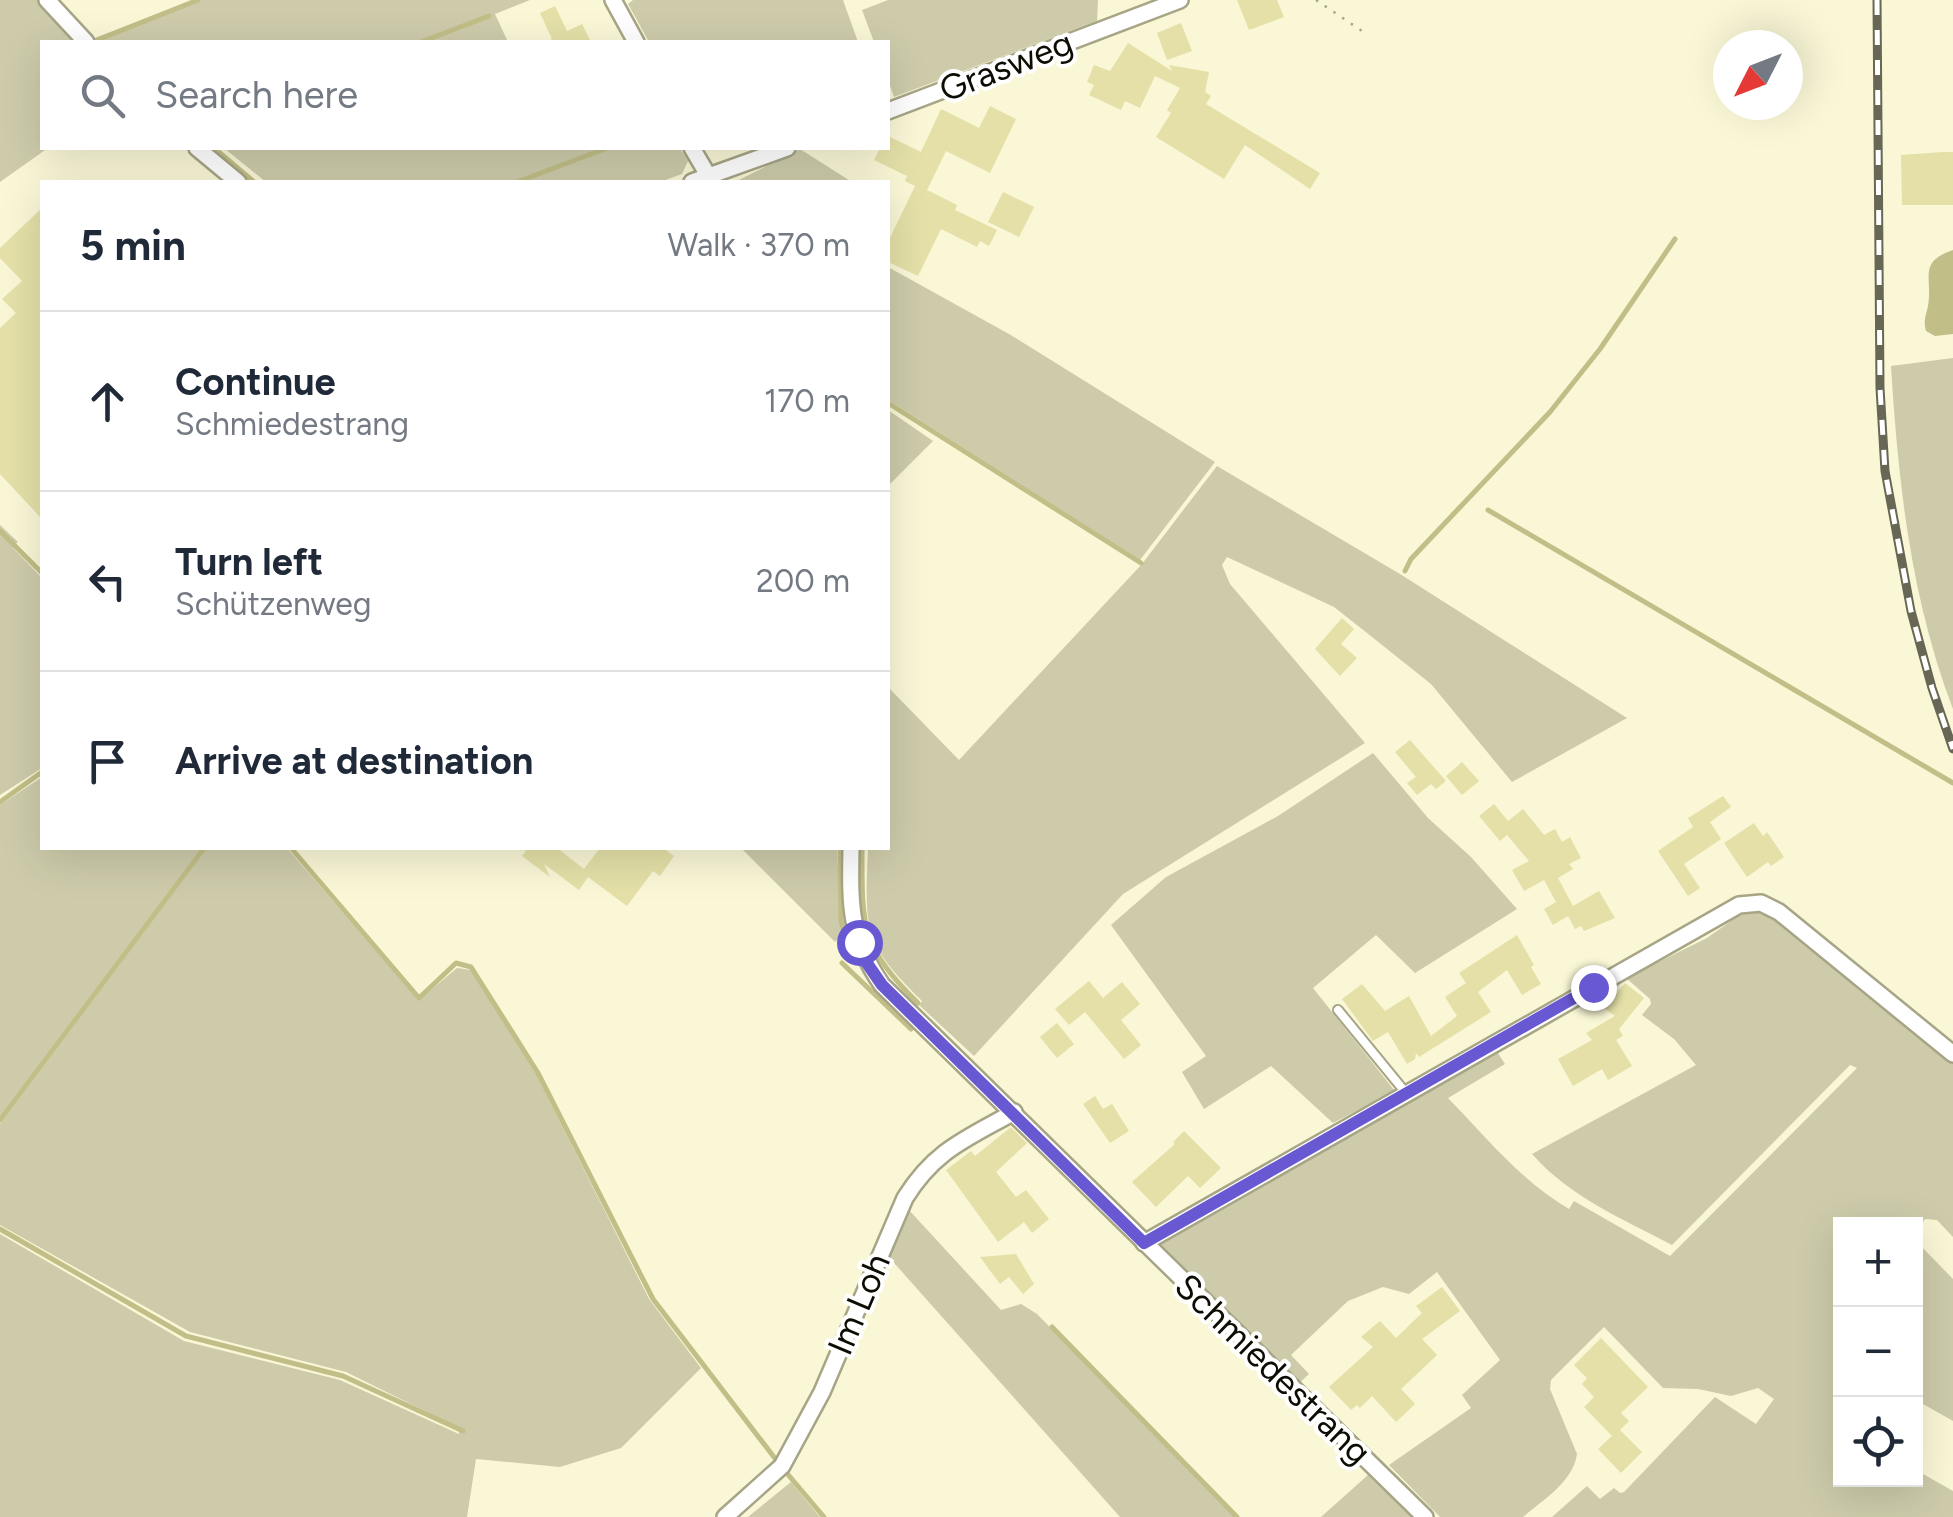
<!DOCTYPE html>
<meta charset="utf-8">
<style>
:root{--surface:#fff;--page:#f2f2f3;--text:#1f2937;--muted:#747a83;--line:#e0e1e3}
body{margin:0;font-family:Figtree,sans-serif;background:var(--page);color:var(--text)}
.controls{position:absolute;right:30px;bottom:30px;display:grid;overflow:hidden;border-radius:0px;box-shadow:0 10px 40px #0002}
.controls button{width:90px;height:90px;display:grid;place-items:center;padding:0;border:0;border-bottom:2px solid var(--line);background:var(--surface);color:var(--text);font:50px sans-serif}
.compass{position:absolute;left:1713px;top:30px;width:90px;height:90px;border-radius:50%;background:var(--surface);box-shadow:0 10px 40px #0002;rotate:228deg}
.stop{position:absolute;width:30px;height:30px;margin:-22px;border:8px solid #6859d3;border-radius:50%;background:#fff}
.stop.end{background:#6859d3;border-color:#fff;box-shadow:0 2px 10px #0008}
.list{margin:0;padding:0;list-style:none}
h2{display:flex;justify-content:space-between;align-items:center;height:130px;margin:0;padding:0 40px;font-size:42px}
h2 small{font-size:32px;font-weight:400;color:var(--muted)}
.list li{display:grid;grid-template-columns:65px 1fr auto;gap:30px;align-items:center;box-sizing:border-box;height:180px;padding:0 40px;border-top:2px solid var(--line)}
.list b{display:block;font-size:38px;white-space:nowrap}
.list p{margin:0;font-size:32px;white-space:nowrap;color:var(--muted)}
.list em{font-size:32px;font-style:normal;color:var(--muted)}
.icon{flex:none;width:55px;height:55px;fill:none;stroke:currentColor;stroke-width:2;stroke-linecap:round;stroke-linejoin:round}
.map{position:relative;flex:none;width:1953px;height:1517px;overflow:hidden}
.search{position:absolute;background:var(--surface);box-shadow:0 10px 40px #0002;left:40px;top:40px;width:850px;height:110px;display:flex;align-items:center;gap:25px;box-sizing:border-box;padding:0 35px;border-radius:0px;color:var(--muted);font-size:38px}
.panel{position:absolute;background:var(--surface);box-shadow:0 10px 40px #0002;left:40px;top:180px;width:850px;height:670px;border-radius:0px}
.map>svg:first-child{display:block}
</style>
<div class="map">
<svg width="1953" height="1517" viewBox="0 0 1953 1517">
<rect width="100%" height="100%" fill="#f9f7d6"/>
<g fill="#cdcbaa">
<polygon points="0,0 40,0 79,42 42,42 42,148 48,148 0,182"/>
<polygon points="196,0 530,0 495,14 508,42 100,42 95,38"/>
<polygon points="633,0 843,0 858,42 649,42 628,4"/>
<polygon points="888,0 1098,0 1097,21 894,97 888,80 888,42 874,42 862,10"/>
<polygon points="224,148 680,148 688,161 682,174 660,182 266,182"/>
<polygon points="800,149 852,182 736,182 739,180"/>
<polygon points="888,267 1009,334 1215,462 1140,560 888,400"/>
<path d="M1953,358V709C1911,600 1898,482 1891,366Z"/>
<polygon points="888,410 933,441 888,486"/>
<path d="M1217,466L1400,574L1627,718L1512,782L1431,684L1367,633L1334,607L1227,557L1222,565L1230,584L1365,743L1123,894L974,1056L919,1005L922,1001C862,943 865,929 868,848H888V687L959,760L1142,564Z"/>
<polygon points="0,525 18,542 12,547 42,578 42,768 0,795"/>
<polygon points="1373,753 1428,818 1471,857 1517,909 1415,973 1376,935 1313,988 1395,1091 1333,1123 1271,1066 1204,1109 1182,1072 1206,1056 1111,925 1166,877 1278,816"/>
<polygon points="42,777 42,848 201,848 0,1116 0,805"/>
<polygon points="206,848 287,848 419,1000 457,968 471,970 536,1074 649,1299 701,1368 621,1448 560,1467 476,1459 467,1517 0,1517 0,1234 184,1341 340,1380 459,1434 459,1428 346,1372 190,1332 0,1225 0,1124"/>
<polygon points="741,848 837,848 841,936 835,942"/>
<path d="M1745,911H1758L1777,918L1953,1062V1237L1937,1220L1925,1219L1916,1233V1224H1840V1480H1916V1470L1953,1491V1517H1552L1587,1486L1600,1499L1614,1488L1620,1493L1624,1492L1715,1397L1756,1424L1774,1399L1758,1388L1731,1396L1698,1389L1663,1388L1604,1327L1551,1380L1550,1389L1577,1454C1573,1482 1544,1499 1523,1517H1440L1389,1465L1471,1408L1462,1395L1500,1360L1437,1272L1409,1294L1383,1287L1348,1301L1291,1355L1309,1374L1296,1386L1154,1244L1496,1050L1505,1064L1448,1098C1486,1137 1522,1182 1569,1209L1574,1201L1670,1256L1857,1068L1850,1065L1672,1245C1621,1218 1570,1197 1532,1154L1696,1065L1674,1039L1642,1015L1651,1004L1650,999L1626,978L1707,938Z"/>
<polygon points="908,1209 1001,1310 1021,1304 1037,1314 1236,1517 1120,1517 887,1255"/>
<polygon points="1916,1241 1953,1279 1953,1421 1916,1400"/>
<polygon points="1368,1475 1412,1517 1321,1517"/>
<polygon points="791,1482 820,1517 748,1517"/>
</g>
<path fill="#c2be87" d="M1953,250V334L1935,336L1926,331C1923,320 1926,316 1928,306C1933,278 1917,262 1953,250Z"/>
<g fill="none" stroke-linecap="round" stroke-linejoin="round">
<g stroke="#c2be87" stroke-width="5">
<polyline points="100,42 97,40 198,0"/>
<polyline points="421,42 489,16"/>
<polyline points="214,148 254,182"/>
<polyline points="517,182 607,148"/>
<polyline points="888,403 1141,563"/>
<polyline points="1488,510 1953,783"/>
<polyline points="0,531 42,573"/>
<polyline points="1405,571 1411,559 1550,412 1600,349 1675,239"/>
<polyline points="0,802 42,772"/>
<polyline points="291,848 419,998 456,963 471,967 538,1073 653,1299 777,1461"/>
<polyline points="840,848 841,920 845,939"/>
<path d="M862,848C862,925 860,946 918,1003"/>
<polyline points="842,963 911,1029"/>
<polyline points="0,1120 204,848"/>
<polyline points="0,1229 186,1336 343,1376 463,1431"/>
<polyline points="1052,1327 1237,1517"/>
<polyline points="785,1471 824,1517"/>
</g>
</g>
<g fill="#e4e0a8">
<polygon points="1237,0 1277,0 1284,17 1249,30"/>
<polygon points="555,6 567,31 582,24 591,42 545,42 552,39 540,13"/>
<polygon points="1181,23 1192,51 1167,60 1157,33"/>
<polygon points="1128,43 1172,71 1169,65 1209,72 1205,92 1211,96 1206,104 1320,173 1310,189 1245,145 1224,179 1156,137 1171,113 1167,110 1180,88 1155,76 1140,108 1125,101 1121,110 1089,95 1094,85 1087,82 1094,65 1110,71"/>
<polygon points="990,106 1016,119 990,173 946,151 927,190 957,205 955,210 997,230 989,246 980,241 977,247 941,229 918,276 888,262 888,242 915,186 905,181 907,176 874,160 880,148 888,148 888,136 921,152 941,109 979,128"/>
<polygon points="1943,152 1953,152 1953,205 1902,205 1901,155"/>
<polygon points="1003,192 1034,207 1019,237 988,222"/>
<polygon points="42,208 42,519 0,474 0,328 16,313 2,299 22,281 0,258 0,248"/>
<polygon points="1342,618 1354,629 1341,644 1357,658 1340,676 1315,649"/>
<polygon points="1410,740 1446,781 1436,789 1431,784 1417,795 1407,783 1416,777 1395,752"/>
<polygon points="1462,762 1479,781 1462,795 1446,776"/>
<polygon points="1723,796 1731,807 1710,822 1721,839 1684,864 1700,888 1688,896 1658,851 1693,827 1688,818"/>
<polygon points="1494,804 1508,821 1523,809 1544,835 1555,829 1562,842 1570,837 1581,858 1569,864 1573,869 1558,878 1573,906 1599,891 1615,918 1584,931 1581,926 1575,929 1568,916 1553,925 1544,909 1556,902 1544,880 1524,891 1512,870 1529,861 1507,835 1500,841 1479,816"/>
<polygon points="1754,823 1763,836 1767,832 1784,857 1771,866 1768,862 1747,877 1724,843"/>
<polygon points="521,848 557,848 584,869 600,848 663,848 674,856 660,876 653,871 627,906 588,877 579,890 544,864 550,877 522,856 526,851"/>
<polygon points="1517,935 1534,965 1531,967 1541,984 1522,995 1507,970 1478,992 1491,1012 1419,1057 1416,1053 1415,1059 1407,1064 1388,1032 1373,1041 1342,999 1362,984 1385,1011 1409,996 1431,1036 1457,1016 1445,997 1466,983 1459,973"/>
<polygon points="1089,981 1103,998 1122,982 1140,1004 1121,1020 1141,1045 1124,1059 1085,1012 1069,1025 1055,1009"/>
<polygon points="1625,983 1644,998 1619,1029 1623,1036 1616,1040 1632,1066 1608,1080 1602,1069 1573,1086 1558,1059 1592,1040 1586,1033 1615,1016 1604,1008"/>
<polygon points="1057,1023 1074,1044 1057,1058 1040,1037"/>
<polygon points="1095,1096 1103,1109 1112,1104 1129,1131 1110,1143 1083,1104"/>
<polygon points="1011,1127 1027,1143 996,1172 1016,1197 1026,1190 1049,1219 1032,1233 1024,1222 998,1242 946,1170 971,1151 975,1156"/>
<polygon points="1184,1131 1221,1168 1200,1188 1188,1176 1156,1207 1132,1182 1175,1144 1173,1142"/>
<polygon points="1016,1254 1034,1284 1023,1294 1009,1277 1000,1284 980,1257"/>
<polygon points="1442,1287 1460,1311 1422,1339 1437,1355 1401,1389 1415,1404 1396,1422 1372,1396 1360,1408 1357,1405 1351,1410 1329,1387 1373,1347 1361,1337 1380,1321 1396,1338 1422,1313 1416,1306"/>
<polygon points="1601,1338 1648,1387 1621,1413 1629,1421 1620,1430 1642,1452 1621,1473 1598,1449 1612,1436 1584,1407 1594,1397 1582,1384 1587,1378 1574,1365"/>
</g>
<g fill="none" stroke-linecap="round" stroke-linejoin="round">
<defs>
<polyline id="lane" points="1338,1010 1406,1093"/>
<g id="street">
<polyline points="47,0 86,42"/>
<polyline points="613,0 636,42"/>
<polyline points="888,111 1180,0"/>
<polyline points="197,148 238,182"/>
<polyline points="692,148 712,182"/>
<polyline points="692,182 787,148"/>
<path d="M851,848C850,905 849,937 882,985L1425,1517"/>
<polyline points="1144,1243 1739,905 1761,903 1779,912 1953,1054"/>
<path d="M725,1517L782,1466L822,1392L905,1198C935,1150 966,1139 1014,1112"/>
</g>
</defs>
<use href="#lane" stroke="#a7a586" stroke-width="12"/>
<use href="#street" stroke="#a7a586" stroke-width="20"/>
<polyline stroke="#aaa88f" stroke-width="2.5" stroke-dasharray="2.5 8" stroke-linecap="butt" points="1316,0 1368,35"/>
<use href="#lane" stroke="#fff" stroke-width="8"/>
<use href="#street" stroke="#fff" stroke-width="15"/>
<defs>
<polyline id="rail" points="1877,0 1880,388 1885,471 1911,611 1932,688 1953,749"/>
</defs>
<use href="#rail" stroke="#686654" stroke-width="9"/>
<use href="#rail" stroke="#fff" stroke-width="5" stroke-dasharray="15" stroke-linecap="butt"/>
</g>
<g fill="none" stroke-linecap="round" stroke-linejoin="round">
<polyline stroke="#6859d3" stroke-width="12" points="859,942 862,956 882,985 1144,1243 1593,987"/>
</g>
<g text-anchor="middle" stroke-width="8" stroke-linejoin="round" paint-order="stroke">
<g font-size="35" fill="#0d0c03" stroke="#fff">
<text transform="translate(1006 66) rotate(-21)" y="12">Grasweg</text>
<text transform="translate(859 1304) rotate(-67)" y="12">Im Loh</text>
<text transform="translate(1273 1369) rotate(44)" y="12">Schmiedestrang</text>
</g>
</g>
</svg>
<div class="controls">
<button>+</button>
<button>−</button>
<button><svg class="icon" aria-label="locate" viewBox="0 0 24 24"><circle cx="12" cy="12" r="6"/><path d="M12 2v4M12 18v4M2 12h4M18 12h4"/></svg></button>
</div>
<svg class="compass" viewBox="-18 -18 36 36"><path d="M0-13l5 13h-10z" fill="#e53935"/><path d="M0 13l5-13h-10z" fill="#747a83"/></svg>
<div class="stop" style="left:859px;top:942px"></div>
<div class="stop end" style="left:1593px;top:987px"></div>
<div class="search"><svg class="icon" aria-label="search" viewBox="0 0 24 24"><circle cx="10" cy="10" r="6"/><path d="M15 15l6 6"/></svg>Search here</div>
<section class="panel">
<h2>5 min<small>Walk · 370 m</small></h2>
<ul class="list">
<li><svg class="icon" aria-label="ahead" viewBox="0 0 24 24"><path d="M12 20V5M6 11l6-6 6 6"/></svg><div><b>Continue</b><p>Schmiedestrang</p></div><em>170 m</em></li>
<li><svg class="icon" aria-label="left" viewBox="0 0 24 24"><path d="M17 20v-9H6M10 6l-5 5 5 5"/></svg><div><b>Turn left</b><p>Schützenweg</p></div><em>200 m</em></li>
<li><svg class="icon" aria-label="arrive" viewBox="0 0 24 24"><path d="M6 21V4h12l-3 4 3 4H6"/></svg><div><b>Arrive at destination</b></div></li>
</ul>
</section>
</div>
